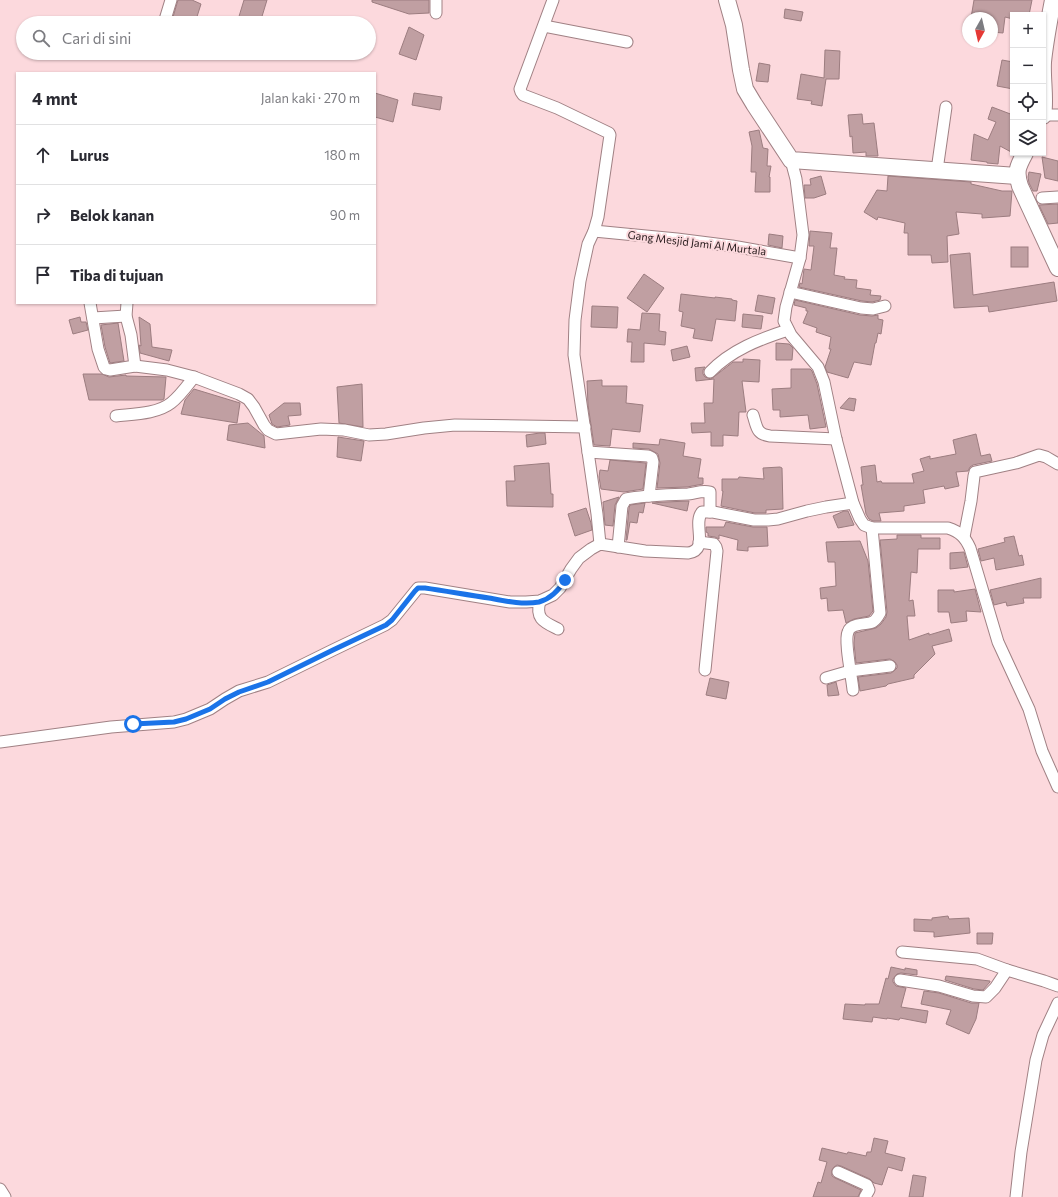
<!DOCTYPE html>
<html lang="id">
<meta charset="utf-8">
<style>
:root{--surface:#fff;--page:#f7f7f7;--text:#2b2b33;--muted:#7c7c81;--line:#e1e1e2}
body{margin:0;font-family:Commissioner,sans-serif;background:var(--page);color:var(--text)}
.controls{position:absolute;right:12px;top:12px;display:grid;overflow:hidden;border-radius:0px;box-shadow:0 1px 3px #0004}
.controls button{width:36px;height:36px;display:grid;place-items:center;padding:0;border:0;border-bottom:1px solid var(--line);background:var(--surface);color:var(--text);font:20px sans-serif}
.compass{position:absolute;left:962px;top:12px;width:36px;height:36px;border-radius:50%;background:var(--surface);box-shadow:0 1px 3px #0004;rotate:188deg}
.stop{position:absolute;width:12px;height:12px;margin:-9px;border:3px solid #1a73e8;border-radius:50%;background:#fff}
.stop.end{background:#1a73e8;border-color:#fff;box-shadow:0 1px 4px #0008}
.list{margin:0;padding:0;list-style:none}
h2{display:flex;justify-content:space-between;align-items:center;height:52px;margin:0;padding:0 16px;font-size:17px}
h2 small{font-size:13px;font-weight:400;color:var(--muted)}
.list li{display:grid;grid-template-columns:26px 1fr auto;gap:12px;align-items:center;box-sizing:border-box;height:60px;padding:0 16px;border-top:1px solid var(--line)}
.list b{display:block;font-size:15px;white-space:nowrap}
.list em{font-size:13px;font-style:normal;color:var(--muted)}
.icon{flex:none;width:22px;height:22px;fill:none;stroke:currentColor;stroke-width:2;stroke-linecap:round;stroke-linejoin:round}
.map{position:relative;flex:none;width:1058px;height:1197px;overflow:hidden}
.search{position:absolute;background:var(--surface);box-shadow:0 1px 3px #0004;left:16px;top:16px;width:360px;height:44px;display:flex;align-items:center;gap:10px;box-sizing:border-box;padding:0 14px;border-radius:22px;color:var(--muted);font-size:15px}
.panel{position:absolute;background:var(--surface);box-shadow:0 1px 3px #0004;left:16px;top:72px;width:360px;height:232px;border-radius:0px}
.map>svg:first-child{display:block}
</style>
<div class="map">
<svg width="1058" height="1197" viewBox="0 0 1058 1197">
<rect width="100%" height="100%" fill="#fcd9dd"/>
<g fill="#c09fa2" stroke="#9c7d80">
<polygon points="178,0 192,0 201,4 195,23 192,23 173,17"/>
<polygon points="244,0 267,0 260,23 237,23"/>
<polygon points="372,0 429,0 429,13 409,14 372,2"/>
<polygon points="974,0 1032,0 1029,15 1013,15 1013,19 1005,17 1003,33 992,32 992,18 971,18"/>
<polygon points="785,9 803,12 801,21 784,18"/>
<polygon points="409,27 424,35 416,60 399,54"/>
<polygon points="825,50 840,51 839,79 826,79 822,106 811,104 812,101 797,99 801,74 824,78"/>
<polygon points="1002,60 1013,62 1013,89 997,86"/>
<polygon points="759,63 770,65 768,82 756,81"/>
<polygon points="375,93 398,100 393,122 375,117"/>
<polygon points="414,93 442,97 440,110 412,105"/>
<polygon points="992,107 1013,115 1013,153 1000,146 998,164 987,163 987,162 971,160 974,134 988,140 996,122 988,119"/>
<polygon points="862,114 863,124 874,123 878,156 866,156 866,152 853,153 852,136 850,137 848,115"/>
<polygon points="759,130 763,148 768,149 767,166 771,166 769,177 770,177 770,192 755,192 756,172 751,172 752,146 749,132"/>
<polygon points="1042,157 1058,161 1058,181 1045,178"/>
<polygon points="1029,172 1041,174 1037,191 1033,191 1029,183 1028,177"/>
<polygon points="821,176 826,194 814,198 805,198 804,185 811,185 810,179"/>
<polygon points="888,176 971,182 971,184 1002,191 1012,191 1010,216 982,218 982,214 956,212 959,234 947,236 948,262 932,263 931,255 908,255 908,233 904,233 905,223 878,217 877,220 864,212 877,190 887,191"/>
<polygon points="1058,204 1058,223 1048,224 1039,205"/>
<polygon points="810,231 832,233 830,248 837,248 834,275 845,277 844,279 857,280 856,288 871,290 870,295 881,296 880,300 872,302 862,301 799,287 800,283 802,284 804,269 811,270 814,246 809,246"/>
<polygon points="769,234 783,236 782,248 768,245"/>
<rect x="1011" y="247" width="17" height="20"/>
<polygon points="970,253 973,295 1054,282 1057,301 989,312 988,306 954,308 950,255"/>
<polygon points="644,274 664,288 647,312 627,298"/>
<polygon points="681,294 715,298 715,297 732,299 732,300 737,301 735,321 716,319 712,341 693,338 695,329 681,326 683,312 679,311"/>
<polygon points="758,295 775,298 772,314 755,311"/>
<polygon points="795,300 860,315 872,316 878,315 878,319 883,320 881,334 878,333 876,343 875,343 871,365 854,362 848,378 827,372 825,367 831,349 829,349 831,337 816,332 817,328 803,323 808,311 806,311 806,308 794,305"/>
<polygon points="592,306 618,307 617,328 591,327"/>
<polygon points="642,313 660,314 659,331 666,332 665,345 644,343 644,362 631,362 632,342 627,342 628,329 640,330"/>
<polygon points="743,314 763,316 761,329 742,327"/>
<polygon points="80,317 81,322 86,322 88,330 73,334 69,320"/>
<polygon points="139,317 150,324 152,347 172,350 169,361 140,353 139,345 141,346"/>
<polygon points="118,323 124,361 110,363 105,347 101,325"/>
<polygon points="776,343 789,344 793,348 792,360 776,360"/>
<polygon points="687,346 690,357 673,361 671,350"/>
<polygon points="743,359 760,360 759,382 742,381 746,412 739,412 738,436 723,435 723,446 711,446 711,432 692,433 691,423 705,423 704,403 713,403 714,379 696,381 695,368 705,367 703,370 703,374 705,377 711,379 733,362 743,362"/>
<polygon points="791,369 810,369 812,371 817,384 826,427 810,429 808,415 780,417 780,410 773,410 772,389 791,388"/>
<polygon points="83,374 102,374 109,377 126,375 126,376 166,377 164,399 162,400 89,400"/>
<polygon points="602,380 602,386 627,386 626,403 643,405 640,432 612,429 610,446 594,445 588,405 587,381"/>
<polygon points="362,384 363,427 339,423 337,387"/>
<polygon points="194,389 240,403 237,423 181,414 185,400"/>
<polygon points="849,398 856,399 854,411 840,408"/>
<polygon points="284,403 300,403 301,415 288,416 290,425 277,427 272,424 269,415"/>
<polygon points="248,423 264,436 265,448 227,440 229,425"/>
<polygon points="540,433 545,433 546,444 527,447 526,435"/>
<polygon points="976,434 981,456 990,454 992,461 973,465 970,467 968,471 956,472 959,486 945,489 944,486 923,490 925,503 904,506 904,511 879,513 881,521 873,521 869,519 866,514 861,485 863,485 861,467 875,465 877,482 881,481 882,483 914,483 912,474 924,471 920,459 930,456 930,459 956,454 953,440"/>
<polygon points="338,437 364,441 361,461 337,457"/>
<polygon points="660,439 685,443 683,456 701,459 698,478 703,478 703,484 687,487 657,488 660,463 658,454 649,449 633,448 633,443 659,445"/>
<polygon points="610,460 646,463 643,489 624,492 601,489 599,477 600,470 608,471"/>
<polygon points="549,463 551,494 553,494 553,507 507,506 506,481 515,481 514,466"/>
<polygon points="780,467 782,468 783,509 766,510 766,513 755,513 721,506 723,491 722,491 722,479 738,479 739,477 764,479 763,468"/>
<polygon points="619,497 615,505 613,526 605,525 603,502"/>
<polygon points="689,501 687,511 652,503 665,502"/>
<polygon points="645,503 643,513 639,512 637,523 630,522 627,540 626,540 629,508 630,505"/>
<polygon points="586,508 591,523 592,530 575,536 568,514"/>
<polygon points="844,511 848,511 854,525 838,528 833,516"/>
<polygon points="726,522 753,527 767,527 768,546 748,547 748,551 737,550 738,540 719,535 719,539 715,537 708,536 708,533 706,532 706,527 724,527"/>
<polygon points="897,535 921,535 921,538 940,538 940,549 918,549 917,573 911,572 909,601 913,600 915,616 907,616 909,640 929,633 929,635 949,629 952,641 932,646 935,654 914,675 914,678 888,684 886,686 860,691 858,677 891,673 894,671 897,668 897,665 895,662 890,659 856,663 854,643 855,633 876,628 881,624 886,617 887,612 880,540 897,539"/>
<polygon points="1014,536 1019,556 1022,555 1024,565 996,570 994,558 981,561 978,549 1005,542 1004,538"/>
<polygon points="860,541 868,561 873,611 869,616 854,619 846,623 843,610 828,611 827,598 821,599 820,588 836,586 835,562 828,562 826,542"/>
<polygon points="964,552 968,567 950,569 950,553"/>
<polygon points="1041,578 1041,598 1023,598 1024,603 1007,606 1006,602 994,605 990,590"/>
<polygon points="975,589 981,612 966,611 967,621 951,623 949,612 938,612 938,590 954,590 954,592"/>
<polygon points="710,678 729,682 726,699 706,695"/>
<polygon points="836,682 839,695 828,696 827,685"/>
<polygon points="948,916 949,919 969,918 970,933 934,937 934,932 914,931 914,919 932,920 932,918"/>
<polygon points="977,933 993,933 992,944 977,944"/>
<polygon points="891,967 905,970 905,968 917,970 917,975 901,973 897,974 893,979 893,982 896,986 906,988 901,1007 928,1011 926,1023 900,1018 899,1020 887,1018 887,1019 873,1017 872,1022 843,1019 845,1004 865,1005 865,1004 879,1004 886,978 888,979"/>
<polygon points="946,976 990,981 990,982 983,990 974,989 945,980"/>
<polygon points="924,991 939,993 971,1003 979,1003 976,1019 969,1034 946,1024 951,1010 921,1004"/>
<polygon points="874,1138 888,1141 885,1153 905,1158 902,1171 888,1167 882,1185 874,1183 870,1179 841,1166 837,1165 834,1167 832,1170 832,1176 835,1178 861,1190 858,1197 813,1197 818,1182 821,1183 827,1162 819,1160 822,1148 847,1154 848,1152 866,1156 867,1152 871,1152"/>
<polygon points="913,1175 926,1177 923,1197 909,1197"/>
</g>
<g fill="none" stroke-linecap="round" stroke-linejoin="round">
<defs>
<g id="street">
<polyline points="436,0 436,13"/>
<polyline points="553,0 520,89 521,92 523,95 557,108 609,133 610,135 598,217 594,231 588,244 580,281 575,320 574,355 597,514 600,544"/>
<polyline points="164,23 171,0"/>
<polyline points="544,26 627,42"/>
<polyline points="1043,115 1058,115"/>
<path d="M791,160L796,179L803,235L800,258L786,307L784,321L791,335L818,367L824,382L836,439L853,503L860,519L864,525L872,528H948C960,532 965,537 970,548L998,642L1029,709L1042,751L1058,787"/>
<polyline points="937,170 946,107"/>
<polyline points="1042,198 1058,197"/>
<polyline points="594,231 677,239 732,246 800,258"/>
<polyline points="790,292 861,308 873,309 885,306"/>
<polyline points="90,303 98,349 104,367 106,369 110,370 135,366 167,370 194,377 239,394 248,399 254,407 264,425 268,430 276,434 321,429 344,430 369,435 386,434 424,428 455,425 585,427"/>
<polyline points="127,303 126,316 131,335 135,366"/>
<polyline points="93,318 126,316"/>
<path d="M710,372C731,350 760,339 788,330"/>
<path d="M753,415C757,427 756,434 770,436L836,439"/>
<path d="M116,416C133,414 157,414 171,403C180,396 187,386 194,377"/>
<polyline points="588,452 648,456 652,458 653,462 649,496"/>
<polyline points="964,537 971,501 974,476 975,472 1016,463 1039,455 1046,457 1058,464"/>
<polyline points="699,542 714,544 716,547 717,551 705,670"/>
<path d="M618,547L622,506L626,499C646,495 667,495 688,494C697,493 701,490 710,492V512"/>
<path d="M540,601C535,619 544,622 558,629"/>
<polyline points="826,678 850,671 890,666"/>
<path d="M853,690C852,678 844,641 848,632C849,628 853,626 857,625C870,622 873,626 880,613L872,528"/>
<path d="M0,742L111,727L174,722L186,719L210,709L225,699L239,691L268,682L333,650L385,625L392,620L418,588H425L510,602H526L540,601L553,595L560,588L571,569L579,558L591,549L600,544L645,551L688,553C710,550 692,524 702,512H713L754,520H768L778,519L807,511L826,507L853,503"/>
<polyline points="902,952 977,959 1007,970"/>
<polyline points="900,980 939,986 973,996 986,997 995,988 1007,970 1044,981 1058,986"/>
<polyline points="838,1172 867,1185 869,1190 865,1197"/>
<polyline points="0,1189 5,1197"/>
<polyline points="1016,1197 1021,1152 1036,1060 1043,1035 1058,1003"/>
</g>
<g id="secondary">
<polyline points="727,0 734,25 741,70 745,89 754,104 791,160 1017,176"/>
<path d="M1043,116C1046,99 1042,80 1043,62C1045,42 1049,21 1053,0"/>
<path d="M1025,153C1018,166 1015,171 1020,186L1058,268"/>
</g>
</defs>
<use href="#street" stroke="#a08184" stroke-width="13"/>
<use href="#secondary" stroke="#a08184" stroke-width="18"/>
<use href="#street" stroke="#fff" stroke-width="11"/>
<use href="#secondary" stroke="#fff" stroke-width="16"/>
</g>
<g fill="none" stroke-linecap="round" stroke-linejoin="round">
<path stroke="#1a73e8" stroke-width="5" d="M133,724L174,722L186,719L210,709L225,699L239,692L268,682L333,650L386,625L392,620L415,591L418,588H425C446,591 468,595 489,598C505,601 523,605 539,602C550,599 559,590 565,580"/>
</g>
<g text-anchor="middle" stroke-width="4" stroke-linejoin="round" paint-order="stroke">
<g font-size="11" fill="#25191a" stroke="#fcd9dd">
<text transform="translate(697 243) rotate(7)" y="4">Gang Mesjid Jami Al Murtala</text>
</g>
</g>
</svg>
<div class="controls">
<button>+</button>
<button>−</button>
<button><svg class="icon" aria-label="locate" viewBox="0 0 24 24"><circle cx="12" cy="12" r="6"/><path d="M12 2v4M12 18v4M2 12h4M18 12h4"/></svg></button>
<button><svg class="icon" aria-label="layers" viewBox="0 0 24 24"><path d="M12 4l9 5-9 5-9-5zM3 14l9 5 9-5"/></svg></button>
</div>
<svg class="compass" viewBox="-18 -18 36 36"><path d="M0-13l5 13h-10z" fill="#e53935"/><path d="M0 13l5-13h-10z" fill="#7c7c81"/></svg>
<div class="stop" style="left:133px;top:724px"></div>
<div class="stop end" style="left:565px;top:580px"></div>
<div class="search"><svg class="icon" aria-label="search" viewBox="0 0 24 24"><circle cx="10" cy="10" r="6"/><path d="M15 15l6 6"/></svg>Cari di sini</div>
<section class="panel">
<h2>4 mnt<small>Jalan kaki · 270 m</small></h2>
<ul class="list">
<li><svg class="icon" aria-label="ahead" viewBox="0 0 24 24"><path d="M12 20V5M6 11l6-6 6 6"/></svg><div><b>Lurus</b></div><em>180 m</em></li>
<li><svg class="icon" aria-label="right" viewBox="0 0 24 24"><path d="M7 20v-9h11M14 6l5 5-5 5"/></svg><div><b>Belok kanan</b></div><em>90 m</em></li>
<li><svg class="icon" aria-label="arrive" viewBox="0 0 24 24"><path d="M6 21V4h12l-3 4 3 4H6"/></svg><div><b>Tiba di tujuan</b></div></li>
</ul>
</section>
</div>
